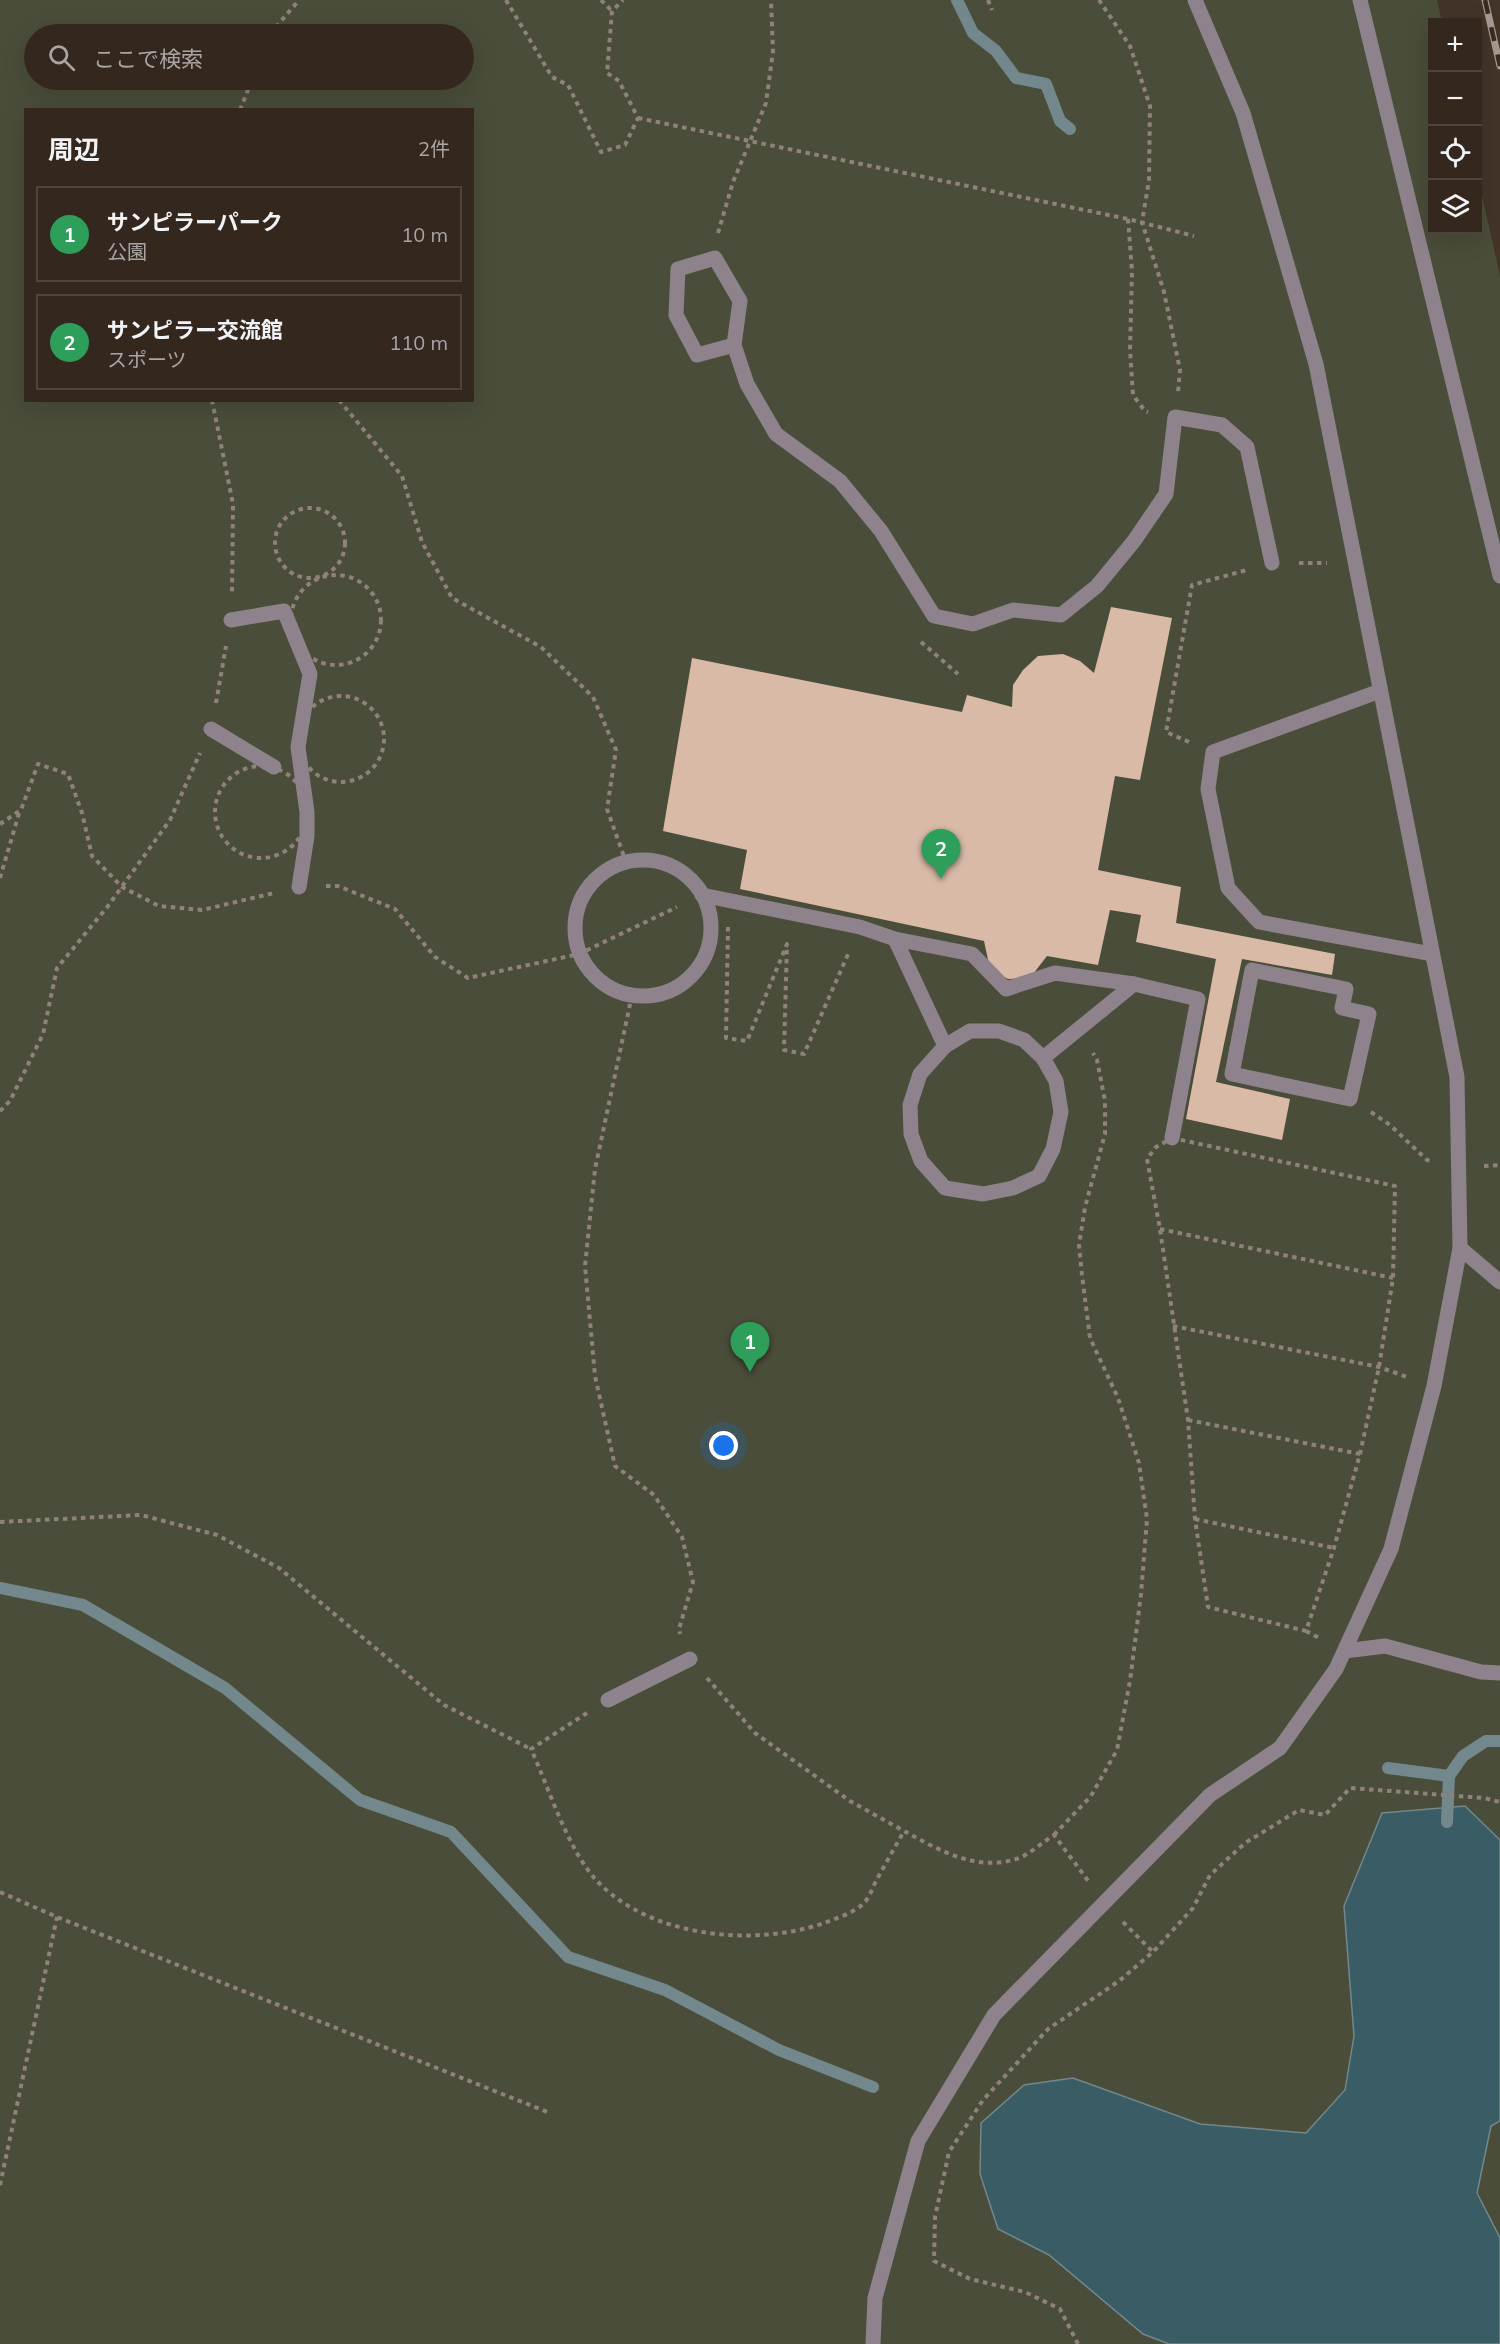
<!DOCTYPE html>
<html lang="ja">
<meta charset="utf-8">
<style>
:root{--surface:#33271e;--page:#3e332b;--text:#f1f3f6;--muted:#a9a5a4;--line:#4e443c;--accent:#ea580c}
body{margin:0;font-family:Mulish,"Noto Sans JP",sans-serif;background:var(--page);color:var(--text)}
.controls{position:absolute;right:18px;top:18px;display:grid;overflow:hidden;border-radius:0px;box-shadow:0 6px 24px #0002}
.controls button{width:54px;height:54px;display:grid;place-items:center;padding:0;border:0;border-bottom:2px solid var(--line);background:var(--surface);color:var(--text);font:30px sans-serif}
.you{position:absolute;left:724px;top:1446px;width:21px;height:21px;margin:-15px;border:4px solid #fff;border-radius:50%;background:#1a73e8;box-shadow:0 0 0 9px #1a73e833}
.badge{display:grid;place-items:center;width:39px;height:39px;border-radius:50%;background:var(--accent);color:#fff;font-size:20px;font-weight:700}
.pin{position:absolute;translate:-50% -50px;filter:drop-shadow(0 2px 3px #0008)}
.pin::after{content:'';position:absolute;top:32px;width:21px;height:18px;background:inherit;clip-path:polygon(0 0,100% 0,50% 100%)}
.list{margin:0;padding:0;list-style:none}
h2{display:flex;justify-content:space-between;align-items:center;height:78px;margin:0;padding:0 24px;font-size:26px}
h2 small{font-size:20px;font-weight:400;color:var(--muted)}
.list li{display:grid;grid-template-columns:39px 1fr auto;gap:18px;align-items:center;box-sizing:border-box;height:96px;margin:0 12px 12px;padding:0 12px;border:2px solid var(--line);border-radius:0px}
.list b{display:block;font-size:22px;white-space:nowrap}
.list p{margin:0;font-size:20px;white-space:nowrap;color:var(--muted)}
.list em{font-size:20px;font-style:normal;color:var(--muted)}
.icon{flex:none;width:33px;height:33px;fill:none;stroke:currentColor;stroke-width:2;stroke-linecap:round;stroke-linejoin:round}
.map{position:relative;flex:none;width:1500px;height:2344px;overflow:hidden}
.search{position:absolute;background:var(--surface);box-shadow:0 6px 24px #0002;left:24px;top:24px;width:450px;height:66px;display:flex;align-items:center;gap:15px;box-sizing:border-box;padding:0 21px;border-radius:33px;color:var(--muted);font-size:22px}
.panel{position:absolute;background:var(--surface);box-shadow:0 6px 24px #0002;left:24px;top:108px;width:450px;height:294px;border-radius:0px}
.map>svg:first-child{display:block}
</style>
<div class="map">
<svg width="1500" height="2344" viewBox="0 0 1500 2344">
<rect width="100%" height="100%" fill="#443428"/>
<path fill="#4a4d39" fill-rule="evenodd" d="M0,0H1437L1442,22H1432V230H1478V178L1500,276V2344H0ZM34,34H464V80H34ZM26,110H472V400H26Z"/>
<polygon fill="#395c65" stroke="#72888c" stroke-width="1.5" points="1465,1806 1500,1840 1500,2121 1491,2126 1477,2193 1500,2238 1500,2344 1169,2344 1143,2334 1049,2255 998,2229 980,2174 981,2123 1024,2085 1073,2078 1200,2124 1306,2133 1345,2090 1354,2036 1344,1906 1382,1813"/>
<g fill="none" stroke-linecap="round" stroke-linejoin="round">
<g stroke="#72888c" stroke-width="12">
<polyline points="957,0 973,33 996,51 1016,78 1046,84 1060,121 1070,129"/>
<polyline points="0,1588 83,1605 225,1688 360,1800 451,1832 568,1957 665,1990 779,2050 873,2087"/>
<polyline points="1388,1768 1449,1776"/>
<polyline points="1447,1822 1449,1776 1463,1756 1486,1741 1500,1741"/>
</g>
</g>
<polygon fill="#d8baa7" points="1111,607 1172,618 1140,780 1115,776 1098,870 1181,887 1176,923 1335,954 1332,975 1242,959 1216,1082 1290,1099 1282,1140 1186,1119 1216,959 1136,942 1141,915 1110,910 1098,965 1047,956 1030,978 1008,979 990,969 984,941 740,889 747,850 663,831 692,658 962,712 967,695 1012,707 1013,685 1023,670 1038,656 1063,654 1080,661 1094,673"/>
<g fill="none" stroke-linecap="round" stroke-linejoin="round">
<g stroke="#908278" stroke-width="4" stroke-dasharray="4.5 4.5" stroke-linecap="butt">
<polyline points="506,0 552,77 568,85 601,152 625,145 638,118 619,81 607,73 612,11 623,0"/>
<polyline points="601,0 612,11"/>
<polyline points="988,0 992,10"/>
<polyline points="1099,0 1130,46 1150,106 1149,180 1142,222 1164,292 1180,370 1178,392"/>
<polyline points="270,34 299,0"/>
<polyline points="240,110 252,80"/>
<polyline points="638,118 1128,219 1194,236"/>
<polyline points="1128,219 1132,271 1130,350 1133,395 1145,411 1148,412"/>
<polyline points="718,233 733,182 766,103 773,51 771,0"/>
<polyline points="212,400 233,504 232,594"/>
<polyline points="339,400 402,476 422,542 452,598 541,647 593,697 616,750 607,809 626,862"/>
<circle cx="310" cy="543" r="35"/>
<polyline points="1299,563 1327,563"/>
<circle cx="336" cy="620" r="45"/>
<polyline points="921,642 958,674"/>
<circle cx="341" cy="739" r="43"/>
<polyline points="216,703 226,646"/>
<polyline points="1189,742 1166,732 1192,585 1247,570"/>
<circle cx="261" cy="812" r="46"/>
<polyline points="0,824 21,810 38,764 68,774 82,813 92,856 122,887 159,906 202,910 274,893"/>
<polyline points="0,878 20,810"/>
<polyline points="326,886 338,886 395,909 435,957 468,978 579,954 677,907"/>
<polyline points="728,927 726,1038 747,1041 787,944 784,1050 804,1054 849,952"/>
<polyline points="632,995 595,1169 585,1266 595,1376 615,1466 654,1495 682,1537 693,1582 679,1629 680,1634"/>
<polyline points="0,1111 10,1101 43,1034 57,968 108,906 170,820 200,753"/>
<polyline points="1371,1112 1390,1125 1427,1160 1433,1161"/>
<polygon points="1172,1138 1395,1186 1393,1278 1379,1367 1360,1454 1334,1548 1306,1631 1208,1607 1195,1519 1188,1420 1160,1229 1147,1159 1156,1147"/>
<polyline points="1484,1166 1500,1165"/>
<polyline points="1160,1229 1393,1278"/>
<polyline points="1173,1326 1379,1367 1410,1378"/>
<polyline points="1188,1420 1360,1454"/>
<polyline points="1195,1519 1334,1548"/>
<polyline points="0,1522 141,1515 217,1535 279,1568 444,1705 531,1749"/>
<polyline points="1306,1631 1321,1639"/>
<polyline points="707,1678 755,1733 850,1801 904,1831"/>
<path d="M587,1713L531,1749C549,1788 568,1851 598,1882C652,1938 755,1947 824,1923C837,1918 854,1913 864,1903C870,1897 873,1886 877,1879C886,1863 895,1847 904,1831C939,1850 978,1873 1019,1858C1031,1853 1043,1842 1054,1835L1089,1882"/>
<polyline points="1054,1835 1091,1796 1117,1750 1130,1681 1141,1594 1147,1519 1139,1463 1118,1398 1090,1338 1082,1275 1079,1245 1085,1207 1105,1134 1105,1101 1097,1060 1093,1053"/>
<polyline points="0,1892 57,1917 550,2113"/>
<polyline points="1123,1922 1153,1952"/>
<polyline points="0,2185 57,1917"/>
<polyline points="1078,2344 1060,2309 1025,2292 970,2279 934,2261 935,2217 949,2152 983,2100 1048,2029 1119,1981 1153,1952 1193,1908 1210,1875 1245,1843 1299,1810 1325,1815 1350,1788 1484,1798 1500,1802"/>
</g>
<g stroke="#8e838d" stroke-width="15">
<polyline points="1360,0 1500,576"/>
<polyline points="734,345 697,355 676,315 678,269 715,258 740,301 734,345 747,384 776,434 840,481 881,531 934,616 973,624 1013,610 1061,615 1097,586 1134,541 1166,494 1175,417 1222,425 1247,447 1272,563"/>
<polyline points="231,620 284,611 310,674 298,747 307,812 307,836 299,887"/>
<polyline points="1380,691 1213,752 1208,789 1228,888 1259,922 1432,954"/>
<polyline points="211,729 274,767"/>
<circle cx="643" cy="928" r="68"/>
<polyline points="702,895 860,927 895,939 972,954 1006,989 1055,973 1134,984 1198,999 1172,1138"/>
<polyline points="895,939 945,1046 970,1031 999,1031 1024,1040 1043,1058 1134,984"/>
<polygon points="1252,970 1346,989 1342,1008 1369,1014 1350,1099 1232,1074"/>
<polyline points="945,1046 920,1074 910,1105 911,1134 921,1161 945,1188 983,1194 1013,1188 1039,1176 1053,1149 1061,1112 1056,1081 1043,1058"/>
<polyline points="1460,1248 1500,1282"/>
<polyline points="1345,1651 1385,1646 1481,1672 1500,1673"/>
<polyline points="608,1700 690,1659"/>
<polyline points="873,2344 875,2298 918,2141 994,2015 1210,1795 1280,1748 1336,1669 1391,1549 1434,1386 1460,1248 1457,1077 1316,364 1243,113 1195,0"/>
</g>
<defs>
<polyline id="rail" points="1485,0 1500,66"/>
</defs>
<use href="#rail" stroke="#a69990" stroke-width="7"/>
<use href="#rail" stroke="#3a2a1f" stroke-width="4.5" stroke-dasharray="14" stroke-linecap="butt"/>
</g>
</svg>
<div class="controls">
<button>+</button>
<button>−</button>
<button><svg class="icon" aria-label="locate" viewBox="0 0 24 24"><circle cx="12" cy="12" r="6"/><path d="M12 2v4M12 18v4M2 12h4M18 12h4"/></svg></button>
<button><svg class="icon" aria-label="layers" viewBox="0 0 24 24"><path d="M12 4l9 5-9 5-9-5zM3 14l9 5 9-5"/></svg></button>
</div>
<div class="you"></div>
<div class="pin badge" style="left:750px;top:1372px;background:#2e9e5b">1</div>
<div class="pin badge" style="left:941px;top:879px;background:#2e9e5b">2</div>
<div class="search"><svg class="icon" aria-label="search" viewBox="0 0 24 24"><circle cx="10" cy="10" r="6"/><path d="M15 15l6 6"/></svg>ここで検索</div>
<section class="panel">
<h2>周辺<small>2件</small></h2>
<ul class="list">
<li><span class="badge" style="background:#2e9e5b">1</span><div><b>サンピラーパーク</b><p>公園</p></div><em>10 m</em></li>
<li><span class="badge" style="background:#2e9e5b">2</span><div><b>サンピラー交流館</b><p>スポーツ</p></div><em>110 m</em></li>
</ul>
</section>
</div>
